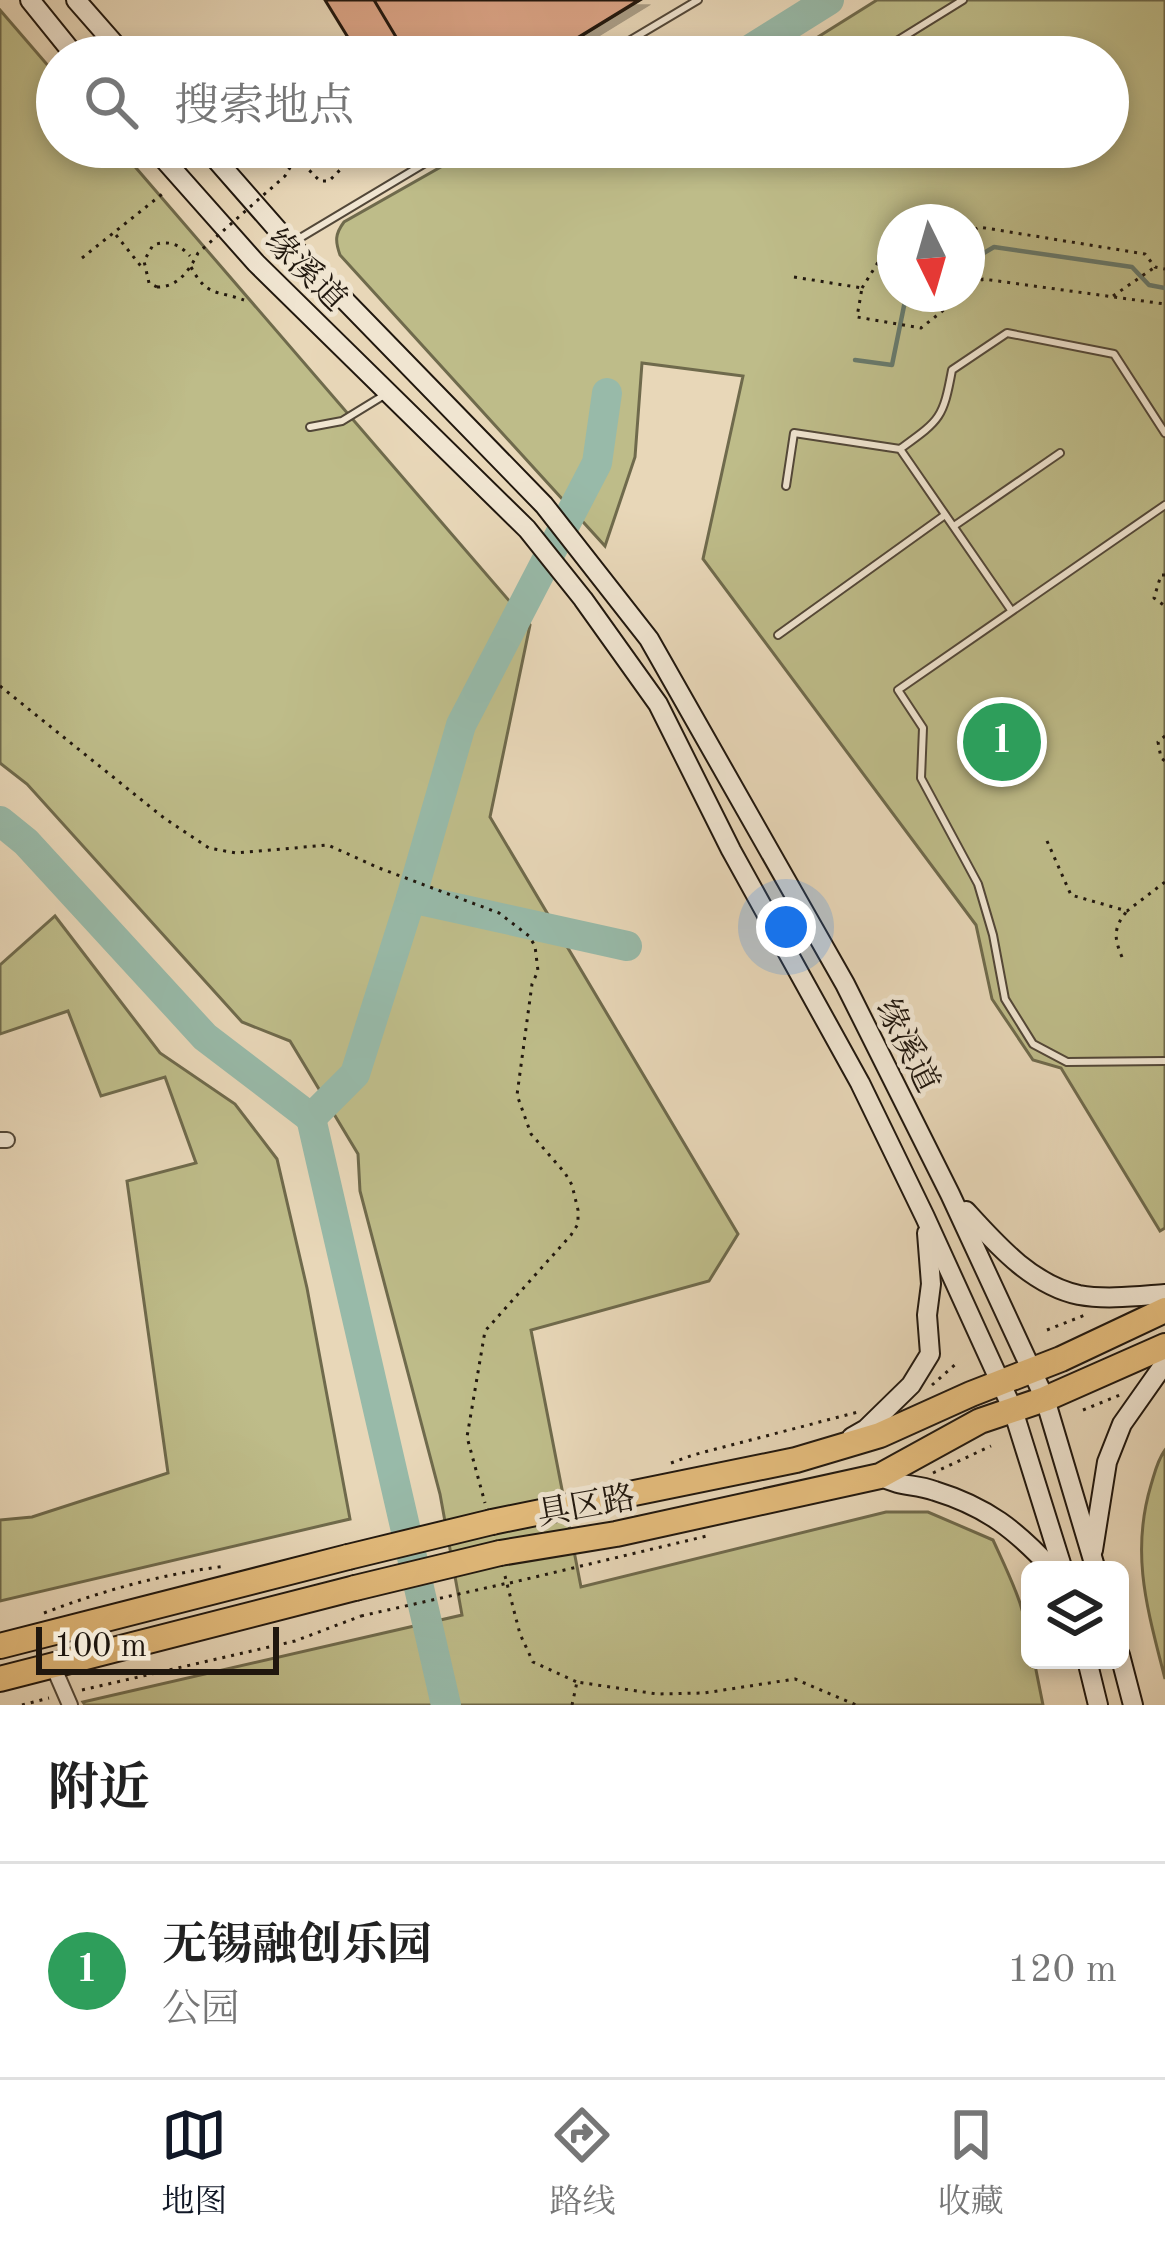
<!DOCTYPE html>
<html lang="zh">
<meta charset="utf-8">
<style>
:root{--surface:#fff;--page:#f2f2f2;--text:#222;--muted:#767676;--line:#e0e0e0;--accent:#111827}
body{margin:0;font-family:"Old Standard TT","Noto Serif SC",serif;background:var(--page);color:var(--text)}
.controls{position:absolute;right:36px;bottom:36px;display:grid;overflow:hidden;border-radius:18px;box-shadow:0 6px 18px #0003}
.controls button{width:108px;height:108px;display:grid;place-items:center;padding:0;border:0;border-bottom:3px solid var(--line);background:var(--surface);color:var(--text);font:60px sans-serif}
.compass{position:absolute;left:877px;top:204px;width:108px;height:108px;border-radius:50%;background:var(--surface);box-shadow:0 6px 18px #0003;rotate:175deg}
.scale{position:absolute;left:36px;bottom:30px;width:243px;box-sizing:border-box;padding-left:12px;border:6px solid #20170e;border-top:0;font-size:33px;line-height:42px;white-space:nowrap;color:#20170e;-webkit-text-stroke:9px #f0e5d1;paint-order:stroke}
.you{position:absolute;left:786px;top:927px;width:42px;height:42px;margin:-30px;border:9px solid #fff;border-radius:50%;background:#1a73e8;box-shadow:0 0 0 18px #1a73e833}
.badge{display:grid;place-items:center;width:78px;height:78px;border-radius:50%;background:var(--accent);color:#fff;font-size:39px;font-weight:700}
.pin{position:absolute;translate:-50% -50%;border:6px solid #fff;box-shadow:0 3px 12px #0006}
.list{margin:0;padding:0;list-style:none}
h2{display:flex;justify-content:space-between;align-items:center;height:156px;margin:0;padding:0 48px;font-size:51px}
h2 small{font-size:39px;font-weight:400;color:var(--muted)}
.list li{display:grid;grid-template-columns:78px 1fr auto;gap:36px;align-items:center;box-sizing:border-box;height:216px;padding:0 48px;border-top:3px solid var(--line)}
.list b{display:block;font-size:45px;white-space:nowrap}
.list p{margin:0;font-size:39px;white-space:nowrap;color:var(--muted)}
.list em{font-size:39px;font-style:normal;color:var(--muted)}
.icon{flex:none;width:66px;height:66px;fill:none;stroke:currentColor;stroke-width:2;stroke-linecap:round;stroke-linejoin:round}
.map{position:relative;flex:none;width:1165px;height:1705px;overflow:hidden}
.search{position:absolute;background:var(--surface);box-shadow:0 6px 18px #0003;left:36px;right:36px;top:36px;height:132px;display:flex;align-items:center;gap:30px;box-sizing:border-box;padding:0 42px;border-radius:66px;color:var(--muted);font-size:45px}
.sheet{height:372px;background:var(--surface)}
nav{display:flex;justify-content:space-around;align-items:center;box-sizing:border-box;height:168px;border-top:3px solid var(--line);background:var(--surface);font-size:33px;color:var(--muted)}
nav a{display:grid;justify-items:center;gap:6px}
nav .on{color:var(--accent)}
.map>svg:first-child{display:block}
</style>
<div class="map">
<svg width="1165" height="1705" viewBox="0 0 1165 1705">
<defs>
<filter id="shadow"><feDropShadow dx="6" dy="6" stdDeviation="0" flood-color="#0004"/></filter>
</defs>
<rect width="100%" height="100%" fill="#e8d7b8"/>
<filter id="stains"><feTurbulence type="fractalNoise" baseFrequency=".00167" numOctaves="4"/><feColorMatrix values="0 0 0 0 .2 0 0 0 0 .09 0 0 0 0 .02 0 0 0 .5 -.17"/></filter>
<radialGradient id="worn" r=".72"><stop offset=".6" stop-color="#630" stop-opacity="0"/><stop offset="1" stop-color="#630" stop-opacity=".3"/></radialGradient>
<g fill="#bebc89" stroke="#6f6a4c" stroke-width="3" fill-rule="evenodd">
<path d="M877,0H1165V1228L1160,1231L1061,1068L1033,1060L992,999L976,925L703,559L743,376L642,363L635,457L605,546L340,255C335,241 335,234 344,222L476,147H1108V57H786ZM895,222H967V294H895Z"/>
<path d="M0,10L57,76V147H118L530,625L490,817L738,1234L709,1281L531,1330L581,1587L886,1512H928L993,1540C1011,1579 1030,1616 1030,1660H1034L1043,1705H85L83,1702L462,1615L440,1494L360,1191L358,1154L290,1041L242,1022L27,784L0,763Z"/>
<polygon points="55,916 160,1053 235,1104 277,1159 307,1288 350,1519 0,1601 0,1520 32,1517 168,1473 127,1181 196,1163 165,1077 101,1096 68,1011 0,1034 0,965"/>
<path d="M1165,1450V1679C1148,1611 1130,1555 1151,1485C1155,1472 1157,1461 1165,1450Z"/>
</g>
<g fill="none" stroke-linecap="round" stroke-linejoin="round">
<g stroke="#68796b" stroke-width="4.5">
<polyline points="967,263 994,247 1132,267 1149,285 1165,288"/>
<polyline points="855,360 892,365 905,301 916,294"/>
</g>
<g stroke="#98baa9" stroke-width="30">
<polyline points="738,57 829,0"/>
<polyline points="0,821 26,842 205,1037 311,1118 355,1074 411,898 461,725 597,463 607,393"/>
<polyline points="411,898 627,946"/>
<polyline points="311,1118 446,1705"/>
</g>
</g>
<g fill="#daa385" stroke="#20170e" stroke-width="3" filter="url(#shadow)">
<polygon points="325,0 640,0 547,57 360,57"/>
<polygon points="374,0 639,0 546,57 408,57"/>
</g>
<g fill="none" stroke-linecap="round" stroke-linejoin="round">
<defs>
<g id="lane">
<polyline points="602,57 698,0"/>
<polyline points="871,57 963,0"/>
<polyline points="295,241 452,147"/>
<polyline points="310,427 342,421 386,394"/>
<path d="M900,449C940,420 943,419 952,370L1007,333L1114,354L1165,433"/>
<polyline points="786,486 794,433 900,449 1011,610"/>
<polyline points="1165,505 898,690 923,728 921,778 978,884 993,935 1005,999 1033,1044 1067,1062 1165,1061"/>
<polyline points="954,526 1060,453"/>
<polyline points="778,635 945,515"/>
</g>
<g id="street">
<polyline points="0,1140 7,1140"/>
<polyline points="53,1666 70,1705"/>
</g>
<g id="secondary">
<polyline points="30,0 76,57"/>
<polyline points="76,0 126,57"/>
<polyline points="153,147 256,263 527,529 583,599 658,704 731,850 860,1083 925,1217 1013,1410 1063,1570"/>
<polyline points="205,147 290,244 544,505 649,639 845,984 950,1194 1045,1399 1096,1570"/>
<path d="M966,1211C997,1245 1032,1285 1079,1295C1106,1300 1138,1296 1165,1294"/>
<polyline points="852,1437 866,1429 911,1385 930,1354 927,1315 931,1284 927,1233"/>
<path d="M880,1476C903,1488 913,1483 935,1491C987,1507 1016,1530 1053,1570"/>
<polyline points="1093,1550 1107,1462 1122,1424 1165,1363"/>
<polyline points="1120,1655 1133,1705"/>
<polyline points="1087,1660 1098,1705"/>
</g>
<g id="highway">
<polyline points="492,1522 796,1460 880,1435 971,1394 1061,1359 1165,1310"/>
<polyline points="500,1553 616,1534 880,1476 980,1421 1045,1399 1165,1346"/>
<polyline points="0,1646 348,1557"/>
<polyline points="0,1679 355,1588"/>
</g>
</defs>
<use href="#lane" stroke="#524738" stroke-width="10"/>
<use href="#street" stroke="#524738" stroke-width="18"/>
<use href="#secondary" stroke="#20170e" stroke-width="22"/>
<use href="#highway" stroke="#20170e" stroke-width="28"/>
<g stroke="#20170e" stroke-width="3" stroke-dasharray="3 6" stroke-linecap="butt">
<polyline points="290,147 294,160"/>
<polyline points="303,164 320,181 329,181 345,165 345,155 341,147"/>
<polyline points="967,234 979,227 1145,254 1155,267 1165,269"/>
<polyline points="116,235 144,270"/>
<polyline points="82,258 166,191"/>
<polyline points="967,260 981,277"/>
<path d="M191,267C207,297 216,290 244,300"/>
<polyline points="794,277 862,288 857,317 921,328 964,294"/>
<path d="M157,287L149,283L144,261L153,245C169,240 179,244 190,256"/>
<polyline points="862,288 882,256 895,259"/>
<polyline points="967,292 983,279 1165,304"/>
<polyline points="1113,296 1155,267"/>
<polyline points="1165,575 1161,575 1154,598 1165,606"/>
<polyline points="0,686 164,818 209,848 236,853 328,845 379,868 499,913 529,936 535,946 538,971 532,984 517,1095 531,1134 565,1173 572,1185 578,1210 578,1224 571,1235 485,1331 467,1437 485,1503"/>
<polyline points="1165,736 1158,742 1161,758 1165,761"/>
<polyline points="1047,841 1071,895 1127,911 1165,882"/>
<path d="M1122,957C1114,938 1113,928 1127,911"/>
<polyline points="1047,1330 1085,1315"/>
<polyline points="932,1385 958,1362"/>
<polyline points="1083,1410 1120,1395"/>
<polyline points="671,1463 693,1455 858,1412"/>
<polyline points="933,1473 991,1446"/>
<polyline points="505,1576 520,1634 533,1662 577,1682"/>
<polyline points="510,1583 711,1535"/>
<path d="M44,1613C104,1590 163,1574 226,1566"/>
<polyline points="82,1690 295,1641 361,1616"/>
<polyline points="22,1705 49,1698"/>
<polyline points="572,1705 577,1682 657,1694 704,1693 795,1679 856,1705"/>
</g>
<use href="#lane" stroke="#f0e5d1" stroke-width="6"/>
<use href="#street" stroke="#f0e5d1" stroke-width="14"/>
<use href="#secondary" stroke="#f0e5d1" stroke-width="18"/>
<use href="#highway" stroke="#e4bc7c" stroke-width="24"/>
<defs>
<g id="highway-bridge">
<polyline points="348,1557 492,1522"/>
<polyline points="355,1588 500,1553"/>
</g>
</defs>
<use href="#highway-bridge" stroke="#20170e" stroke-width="28" stroke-linecap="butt"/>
<g stroke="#20170e" stroke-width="3" stroke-dasharray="3 6" stroke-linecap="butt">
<path d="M157,287C178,287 189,271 198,253L285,176L302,147"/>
<polyline points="361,1616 508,1583"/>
</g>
<use href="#highway-bridge" stroke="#e4bc7c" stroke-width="24"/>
</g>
<g text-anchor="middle" stroke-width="10" stroke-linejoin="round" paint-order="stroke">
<g font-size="33" fill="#20170e" stroke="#f0e5d1">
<text transform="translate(307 269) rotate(45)" y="12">缘溪道</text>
<text transform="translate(909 1045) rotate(63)" y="12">缘溪道</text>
<text transform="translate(586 1504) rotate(-10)" y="12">具区路</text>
</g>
</g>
<rect width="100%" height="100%" filter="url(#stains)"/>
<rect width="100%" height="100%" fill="url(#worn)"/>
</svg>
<div class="controls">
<button><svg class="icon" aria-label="layers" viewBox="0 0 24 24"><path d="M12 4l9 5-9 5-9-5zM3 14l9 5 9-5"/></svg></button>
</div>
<svg class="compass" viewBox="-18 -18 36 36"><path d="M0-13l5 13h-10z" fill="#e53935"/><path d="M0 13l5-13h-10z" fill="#767676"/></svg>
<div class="scale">100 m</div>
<div class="you"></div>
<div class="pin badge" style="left:1002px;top:742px;background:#2e9e5b">1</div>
<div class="search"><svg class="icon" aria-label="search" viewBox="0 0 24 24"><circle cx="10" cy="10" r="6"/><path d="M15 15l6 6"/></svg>搜索地点</div>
</div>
<section class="sheet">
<h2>附近<small></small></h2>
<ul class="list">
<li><span class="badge" style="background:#2e9e5b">1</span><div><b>无锡融创乐园</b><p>公园</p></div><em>120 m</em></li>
</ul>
</section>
<nav>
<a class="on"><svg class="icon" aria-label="map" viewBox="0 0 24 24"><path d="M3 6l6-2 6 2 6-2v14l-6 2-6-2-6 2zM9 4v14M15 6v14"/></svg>地图</a>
<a><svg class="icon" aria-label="directions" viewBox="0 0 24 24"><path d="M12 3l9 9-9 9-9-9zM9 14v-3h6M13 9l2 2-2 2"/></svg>路线</a>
<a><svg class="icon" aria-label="saved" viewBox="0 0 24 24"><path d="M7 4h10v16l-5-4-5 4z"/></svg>收藏</a>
</nav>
